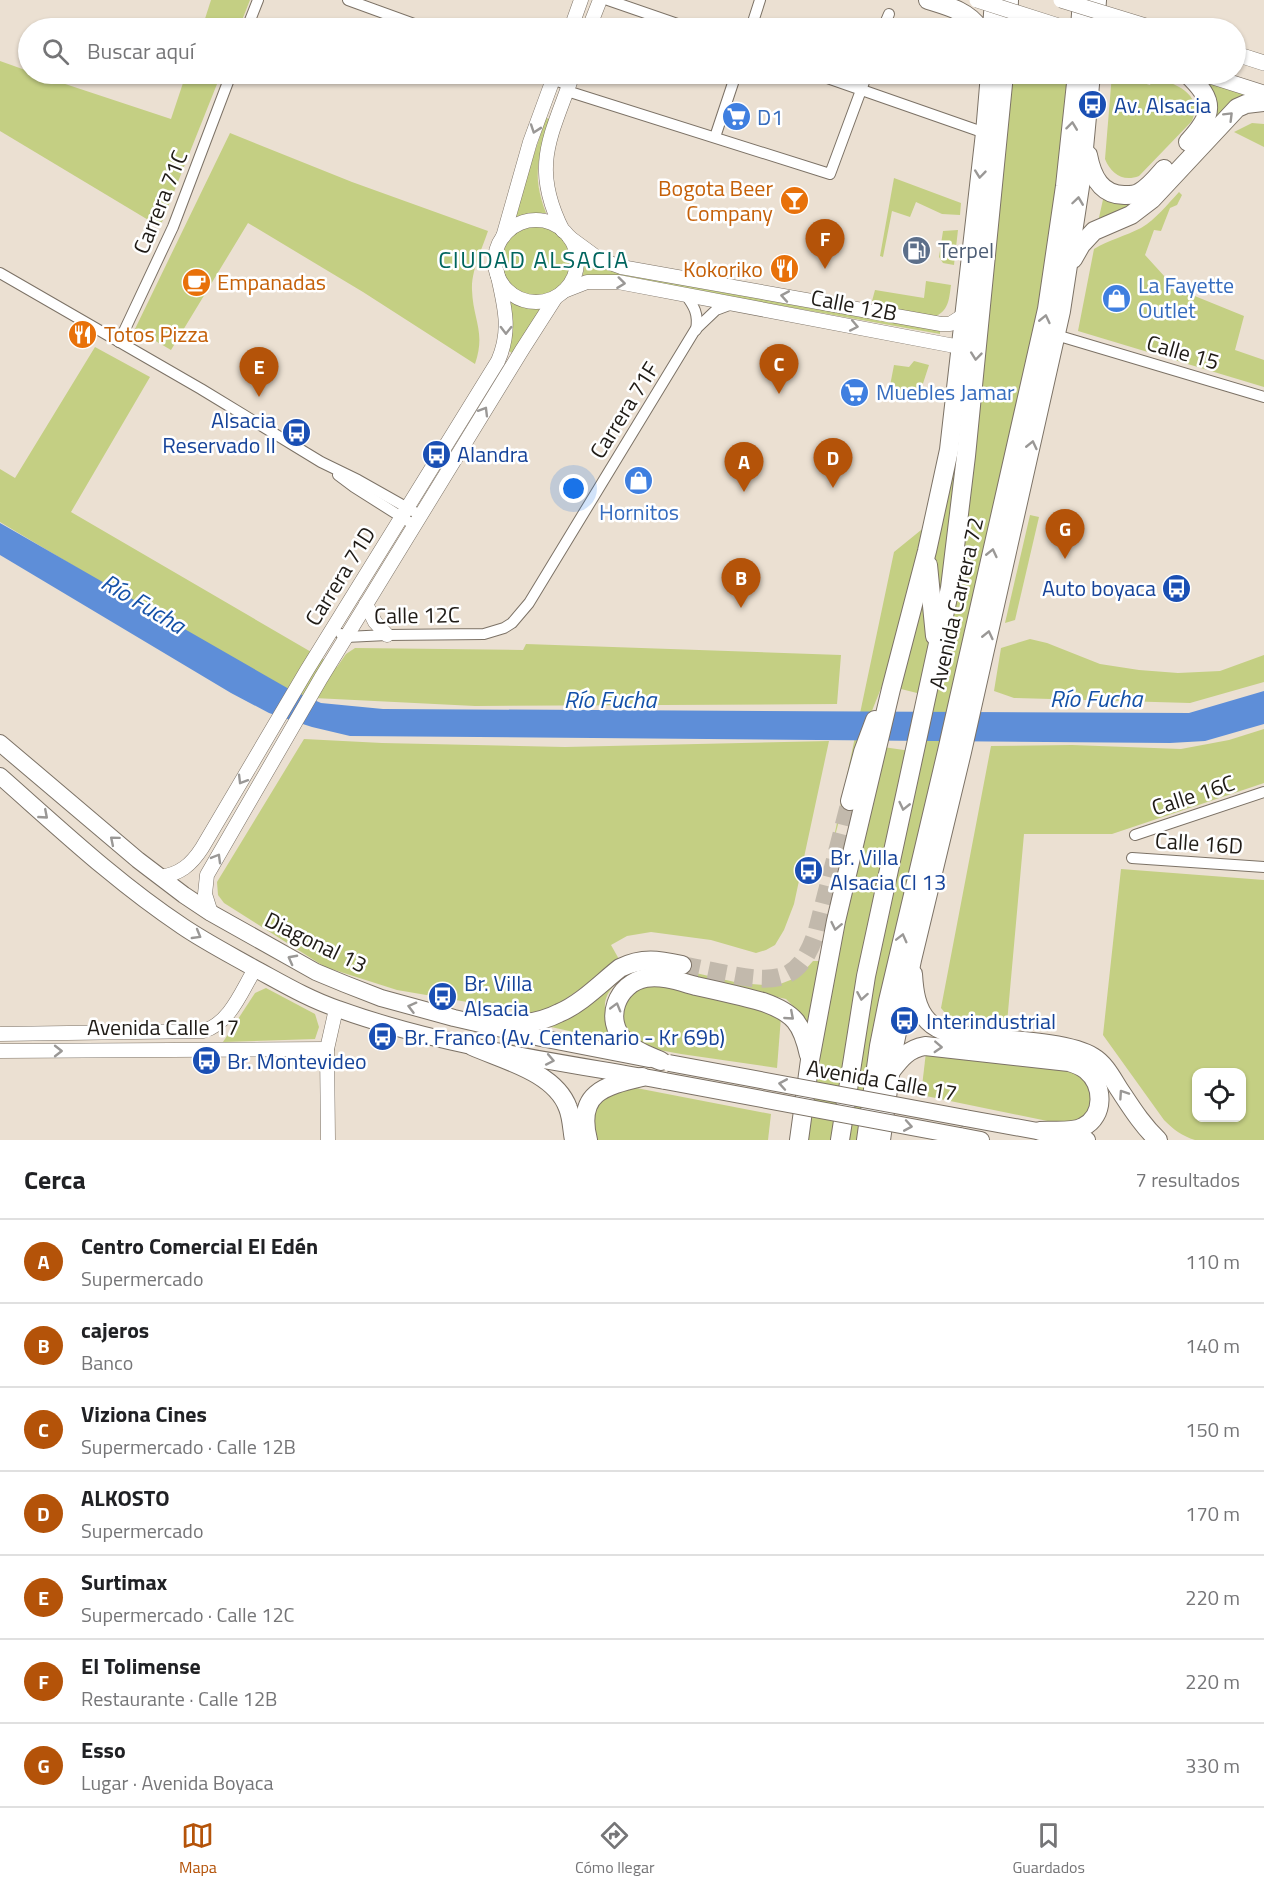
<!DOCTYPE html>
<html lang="es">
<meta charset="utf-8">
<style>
:root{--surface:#fff;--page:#f6f6f6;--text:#202124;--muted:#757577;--line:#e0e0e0;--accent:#b45309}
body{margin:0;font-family:"Titillium Web",sans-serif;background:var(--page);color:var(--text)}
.controls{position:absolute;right:18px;bottom:18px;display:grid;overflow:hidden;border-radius:12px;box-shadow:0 2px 4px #0004}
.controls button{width:54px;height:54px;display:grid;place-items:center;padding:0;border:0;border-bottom:2px solid var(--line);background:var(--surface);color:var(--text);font:30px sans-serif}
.you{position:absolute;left:574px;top:489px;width:21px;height:21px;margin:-15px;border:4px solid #fff;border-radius:50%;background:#1a73e8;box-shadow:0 0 0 9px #1a73e833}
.badge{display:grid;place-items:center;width:39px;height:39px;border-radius:50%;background:var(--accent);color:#fff;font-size:20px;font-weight:700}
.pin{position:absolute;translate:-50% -50px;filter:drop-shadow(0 2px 3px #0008)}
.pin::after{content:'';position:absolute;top:32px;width:21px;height:18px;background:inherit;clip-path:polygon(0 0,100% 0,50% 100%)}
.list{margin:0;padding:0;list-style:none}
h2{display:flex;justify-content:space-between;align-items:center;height:78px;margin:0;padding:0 24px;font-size:26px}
h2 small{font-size:20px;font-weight:400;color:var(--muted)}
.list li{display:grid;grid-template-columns:39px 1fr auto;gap:18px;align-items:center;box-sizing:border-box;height:84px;padding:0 24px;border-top:2px solid var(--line)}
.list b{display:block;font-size:22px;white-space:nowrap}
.list p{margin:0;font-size:20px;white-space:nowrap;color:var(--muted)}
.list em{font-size:20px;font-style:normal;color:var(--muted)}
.icon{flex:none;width:33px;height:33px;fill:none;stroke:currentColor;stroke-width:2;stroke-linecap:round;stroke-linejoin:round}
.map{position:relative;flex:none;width:1264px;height:1140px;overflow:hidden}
.search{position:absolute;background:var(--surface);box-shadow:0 2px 4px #0004;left:18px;right:18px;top:18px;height:66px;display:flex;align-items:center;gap:15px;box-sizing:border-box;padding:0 21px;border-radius:33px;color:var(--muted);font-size:22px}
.sheet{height:666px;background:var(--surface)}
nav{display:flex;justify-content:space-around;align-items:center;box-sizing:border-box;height:84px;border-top:2px solid var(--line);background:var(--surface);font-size:16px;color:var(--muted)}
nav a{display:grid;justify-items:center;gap:3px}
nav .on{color:var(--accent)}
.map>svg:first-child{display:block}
</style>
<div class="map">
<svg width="1264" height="1140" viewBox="0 0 1264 1140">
<rect width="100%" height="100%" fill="#ebe0d2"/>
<g fill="#c4cf83" fill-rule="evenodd">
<polygon points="211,0 250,0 239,28 202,28"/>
<polygon points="0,61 28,71 28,74 35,74 171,119 186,74 221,74 160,227 0,131"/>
<polygon points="1011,74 1067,74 1060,167 1043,279 1026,368 860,1140 846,1140 865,1012 937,685"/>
<path d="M1112,74L1150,85L1153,77C1174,83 1204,93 1192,121L1139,176C1123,182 1111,174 1105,159Z"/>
<polygon points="1203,82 1251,96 1147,198 1098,222 1104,195 1147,191 1207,128"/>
<path d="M546,118L550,119C539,158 531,173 546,213H532L513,218Z"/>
<polygon points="1252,123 1264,124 1264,147 1234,132"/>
<path d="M230,133L352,182L488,231C482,249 471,271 472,290C473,320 486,332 475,364L363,292L248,223L171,350L135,329Z"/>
<polygon points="894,178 961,203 960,215 942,214 916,202 910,217 892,211 883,257 880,256"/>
<path d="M1179,192L1182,195L1177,205L1170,208L1161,231L1154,230L1145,255L1175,288L1244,316L1235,350L1264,360V387L1078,331L1094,249C1109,240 1125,236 1141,228C1156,219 1167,205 1179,192Z"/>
<circle cx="536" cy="261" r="36"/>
<polygon points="958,230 954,265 943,263 939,257 943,231"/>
<polygon points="586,258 940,330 940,334 627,278 582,279"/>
<path d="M926,281L951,285C949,299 949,311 934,317L878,308L872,301L875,290L924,298Z"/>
<polygon points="510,299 525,306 541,309 512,353 507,350"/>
<polygon points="95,347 150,377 71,512 337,667 346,654 355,648 523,650 526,644 841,655 837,704 475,706 294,697 0,522 0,469 15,478"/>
<polygon points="914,361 929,365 917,402 888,396 894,365 909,367"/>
<polygon points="968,370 938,616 932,556"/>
<polygon points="1030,515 1039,517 1015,620 1005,623"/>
<polygon points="926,526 892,661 861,738 831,851 894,552"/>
<polygon points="925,576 932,648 921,694 897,688"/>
<polygon points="1030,639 1047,643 1100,664 1139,670 1178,673 1220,671 1264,655 1264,682 1190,703 1014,698 994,691 1001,648"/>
<polygon points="1264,729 1264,783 1112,834 1024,834 1007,1023 953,1018 946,1014 941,1008 991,746 1072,745 1181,749 1229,740"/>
<polygon points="304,739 382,743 565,747 829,741 794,904 784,930 775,945 766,950 756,953 711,940 651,932 627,936 611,945 620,961 554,1007 532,1013 397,990 325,967 224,903 218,895 217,882"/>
<polygon points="883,747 911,751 835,1140 807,1140 822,1025"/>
<path d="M1121,869L1264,880V1140H1195C1182,1136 1174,1130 1164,1120L1103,1035ZM1196,1072H1242V1118H1196Z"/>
<path d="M813,961H819L808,1030L803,1016L786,999L656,969C633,969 598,986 606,1015C609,1024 615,1033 619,1042L542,1025L625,972L657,964L739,983L775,986L793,979L805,970Z"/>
<polygon points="669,984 781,1017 777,1068 681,1054 643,1047 625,1031 621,1004 641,985"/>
<polygon points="266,988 315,1014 319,1027 315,1039 223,1042 255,993"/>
<polygon points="926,1052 1074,1069 1085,1074 1094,1101 1083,1120 1062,1124 921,1095"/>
<polygon points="626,1086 771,1114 768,1140 594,1140 591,1121 601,1099"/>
</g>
<polygon fill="#5e8ed8" points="0,523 289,689 321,703 383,709 1189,713 1264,691 1264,724 1205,741 1170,743 350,736 312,727 269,713 231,693 0,555"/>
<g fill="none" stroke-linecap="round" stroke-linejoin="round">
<path stroke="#c2b9ac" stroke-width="18" stroke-dasharray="18 9" stroke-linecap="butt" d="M682,965C698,968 715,972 732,975C780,984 801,980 817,930L850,801"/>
<defs>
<g id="minor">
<polyline points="348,0 425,28"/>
<polyline points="608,0 689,28"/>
<polyline points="247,28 258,0"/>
<polyline points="751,28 760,0"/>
<polyline points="883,28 889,14"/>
<polyline points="537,74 569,85"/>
<polyline points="816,74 985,133"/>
<polyline points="567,91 830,174 867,74"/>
<polyline points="715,137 736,74"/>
<polyline points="0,273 201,389 321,462 358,480 420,515"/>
<path d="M685,294C694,306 699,314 696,330"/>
<polyline points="1056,335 1264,397"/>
<polyline points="119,342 173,227 231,74"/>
<polyline points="338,475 354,487 414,525"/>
<polyline points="341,634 346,637 387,635 484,634 504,628 512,623 529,603 695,330 716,310 732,304"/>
<polyline points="1135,835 1264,792"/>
<polyline points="1132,858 1264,867"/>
</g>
<g id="tertiary">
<polyline points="571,28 581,0"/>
<polyline points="589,28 600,0"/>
<circle cx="536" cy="261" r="41"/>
<path d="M563,231C530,166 551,137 573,74"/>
<polyline points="503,237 530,142 555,74"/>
<polyline points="569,237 599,259 621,267 941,324 950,324 964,315"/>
<polyline points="564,291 587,282 618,282 960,347"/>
<polyline points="366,604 375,622 387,635"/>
<path d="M160,877C180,874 191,865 202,848L307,670L498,361C512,329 504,305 497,272"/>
<polyline points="211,913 205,894 207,875 321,678 522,350 556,297"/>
<path d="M0,1034L203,1031C230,1024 242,990 255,969"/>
<polyline points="0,1051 327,1049"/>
<polyline points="328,1140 327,1049 336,1009"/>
</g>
<g id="secondary">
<polyline points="1236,54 1264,63"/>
<polyline points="1204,74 1264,93"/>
</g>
<g id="primary">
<polyline points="0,743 138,860 184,895 211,913 316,972 345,984 381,998 454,1018 541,1038 649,1059"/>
<path d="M0,776C59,828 116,882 182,926C204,941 229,954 252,967C280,982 308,999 338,1009C443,1047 555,1061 665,1081"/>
<polyline points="965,1118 1087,1140"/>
<polyline points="960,1136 981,1140"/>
</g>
<g id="trunk">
<path d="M928,0C947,6 968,11 979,28"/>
<polyline points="992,28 994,0"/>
<polyline points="1008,28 1009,0"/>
<polyline points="1080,28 1082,0"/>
<polyline points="1095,28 1097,0"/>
<path d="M1187,74C1216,101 1214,114 1188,142"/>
<path d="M1088,155C1092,176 1101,196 1126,195C1130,195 1136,195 1140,192C1149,187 1157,177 1164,169"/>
<polyline points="1073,259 1081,245 1094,231 1131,215 1152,199 1237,108 1246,104 1264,102"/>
<polyline points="928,565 935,636"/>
<polyline points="850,801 863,752 875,720"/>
<path d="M913,974C914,990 916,1009 928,1021C941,1034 959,1035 976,1037C1005,1040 1070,1042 1093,1057C1105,1064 1112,1078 1119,1089C1131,1107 1142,1125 1158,1140"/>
<path d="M490,1026C513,1025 538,1024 559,1013C581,1004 602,982 620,968C642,957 659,960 682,965"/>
<path d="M472,1046C503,1060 555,1072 568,1108C572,1118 572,1130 574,1140"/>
<path d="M661,1061C649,1056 634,1051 625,1041C603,1020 617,983 646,978C662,975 681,982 696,986C719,991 741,996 763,1002C794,1013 802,1023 809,1055"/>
<path d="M891,1071C901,1058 908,1049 925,1046L1069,1062C1076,1064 1081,1066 1086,1070C1104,1085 1105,1116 1083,1127C1072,1133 1053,1130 1040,1131"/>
<path d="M588,1140C576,1093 604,1086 642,1077"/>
<polyline points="799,1140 810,1060 836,921 891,689 927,551 949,450 985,133 990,74"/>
<polyline points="840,1140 866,976 950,588 966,456 1004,74"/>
<polyline points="866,1140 879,1046 888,1001 947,751 1047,309 1065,186 1077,74"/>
<polyline points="881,1140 894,1047 912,960 962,752 1061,311 1081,180 1091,74"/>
</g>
</defs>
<use href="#minor" stroke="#7c7266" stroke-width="12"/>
<use href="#tertiary" stroke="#7c7266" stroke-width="15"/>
<use href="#secondary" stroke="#7c7266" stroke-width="16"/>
<use href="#primary" stroke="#7c7266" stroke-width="18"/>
<use href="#trunk" stroke="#7c7266" stroke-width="20"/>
<use href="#minor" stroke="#fff" stroke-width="10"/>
<use href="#tertiary" stroke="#fff" stroke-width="14"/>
<use href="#secondary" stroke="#fff" stroke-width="15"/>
<use href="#primary" stroke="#fff" stroke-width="16"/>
<use href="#trunk" stroke="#fff" stroke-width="18"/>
<defs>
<g id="secondary-bridge">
<polyline points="977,0 1065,28"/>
<polyline points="1061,0 1152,28"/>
</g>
<g id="primary-bridge">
<polyline points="669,1063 965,1118"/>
<polyline points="665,1081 960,1136"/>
</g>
</defs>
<use href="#secondary-bridge" stroke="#7c7266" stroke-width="16" stroke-linecap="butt"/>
<use href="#primary-bridge" stroke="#7c7266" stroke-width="18" stroke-linecap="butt"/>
<use href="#secondary-bridge" stroke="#fff" stroke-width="15"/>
<use href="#primary-bridge" stroke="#fff" stroke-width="16"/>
</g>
<defs><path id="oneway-chevron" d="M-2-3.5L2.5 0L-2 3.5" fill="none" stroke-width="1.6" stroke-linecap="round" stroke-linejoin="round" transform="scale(1.5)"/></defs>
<g stroke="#9a9896">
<use href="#oneway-chevron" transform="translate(1229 116) rotate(-45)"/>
<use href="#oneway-chevron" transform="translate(1072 126) rotate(-83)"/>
<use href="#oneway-chevron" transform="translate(535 129) rotate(109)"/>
<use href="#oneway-chevron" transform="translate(980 174) rotate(96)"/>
<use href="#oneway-chevron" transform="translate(1078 201) rotate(-82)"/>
<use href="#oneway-chevron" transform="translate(621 283) rotate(7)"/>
<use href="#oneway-chevron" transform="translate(785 296) rotate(-170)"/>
<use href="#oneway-chevron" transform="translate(1045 319) rotate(-77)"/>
<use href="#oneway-chevron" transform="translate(854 326) rotate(11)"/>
<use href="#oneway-chevron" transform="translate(506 330) rotate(91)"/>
<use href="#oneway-chevron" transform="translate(976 356) rotate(96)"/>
<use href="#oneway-chevron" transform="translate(484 411) rotate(-59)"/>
<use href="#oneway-chevron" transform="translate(1032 445) rotate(-77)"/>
<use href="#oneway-chevron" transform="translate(992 553) rotate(-77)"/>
<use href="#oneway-chevron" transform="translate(988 635) rotate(-77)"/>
<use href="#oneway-chevron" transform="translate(242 780) rotate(121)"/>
<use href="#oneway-chevron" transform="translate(904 806) rotate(103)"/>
<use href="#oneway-chevron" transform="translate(44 815) rotate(41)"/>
<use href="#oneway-chevron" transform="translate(114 840) rotate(-140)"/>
<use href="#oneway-chevron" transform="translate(217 858) rotate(-60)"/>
<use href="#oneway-chevron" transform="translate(836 926) rotate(102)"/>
<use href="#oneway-chevron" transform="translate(197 935) rotate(30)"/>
<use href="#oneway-chevron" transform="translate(902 938) rotate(-76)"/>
<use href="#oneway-chevron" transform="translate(292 959) rotate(-152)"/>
<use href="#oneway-chevron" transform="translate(862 996) rotate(100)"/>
<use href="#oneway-chevron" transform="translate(412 1007) rotate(-165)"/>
<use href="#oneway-chevron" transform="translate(616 1007) rotate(-74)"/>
<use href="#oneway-chevron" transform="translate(790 1016) rotate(41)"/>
<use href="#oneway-chevron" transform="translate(938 1047) rotate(3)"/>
<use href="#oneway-chevron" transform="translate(58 1051)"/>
<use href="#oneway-chevron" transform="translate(550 1060) rotate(11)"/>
<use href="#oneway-chevron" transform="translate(783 1084) rotate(-170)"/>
<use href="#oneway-chevron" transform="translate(1123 1094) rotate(-124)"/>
<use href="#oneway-chevron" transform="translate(908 1126) rotate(10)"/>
</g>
<defs>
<symbol id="bus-disc" viewBox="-11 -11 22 22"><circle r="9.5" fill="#1a4fb4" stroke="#fff"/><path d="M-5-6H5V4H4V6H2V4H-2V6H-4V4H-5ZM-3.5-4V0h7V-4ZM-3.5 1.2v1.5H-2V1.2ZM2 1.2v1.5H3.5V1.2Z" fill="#fff"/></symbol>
<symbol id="supermarket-disc" viewBox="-11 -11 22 22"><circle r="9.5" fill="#3f7fe0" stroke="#fff"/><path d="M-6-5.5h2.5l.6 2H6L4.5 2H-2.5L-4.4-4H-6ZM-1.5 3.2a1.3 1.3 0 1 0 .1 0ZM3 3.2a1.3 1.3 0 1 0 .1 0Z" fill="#fff"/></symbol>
<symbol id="bar-disc" viewBox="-11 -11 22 22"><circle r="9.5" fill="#e8710a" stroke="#fff"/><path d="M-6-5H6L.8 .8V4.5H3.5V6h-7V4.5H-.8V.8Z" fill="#fff"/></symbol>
<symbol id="fuel-disc" viewBox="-11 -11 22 22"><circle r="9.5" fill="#5c6f8a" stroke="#fff"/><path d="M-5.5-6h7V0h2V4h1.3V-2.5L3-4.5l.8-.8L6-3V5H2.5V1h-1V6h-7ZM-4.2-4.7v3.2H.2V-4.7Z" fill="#fff"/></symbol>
<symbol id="restaurant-disc" viewBox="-11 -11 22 22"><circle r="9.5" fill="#e8710a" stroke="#fff"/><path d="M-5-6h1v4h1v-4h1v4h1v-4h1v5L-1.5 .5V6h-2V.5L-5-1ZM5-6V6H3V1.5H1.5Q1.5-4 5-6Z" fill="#fff"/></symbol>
<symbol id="cafe-disc" viewBox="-11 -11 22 22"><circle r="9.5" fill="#e8710a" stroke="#fff"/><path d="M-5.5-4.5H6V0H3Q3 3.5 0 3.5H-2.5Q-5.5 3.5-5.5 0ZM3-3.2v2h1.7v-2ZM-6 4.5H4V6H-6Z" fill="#fff"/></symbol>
<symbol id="shop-disc" viewBox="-11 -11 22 22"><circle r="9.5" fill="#3f7fe0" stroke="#fff"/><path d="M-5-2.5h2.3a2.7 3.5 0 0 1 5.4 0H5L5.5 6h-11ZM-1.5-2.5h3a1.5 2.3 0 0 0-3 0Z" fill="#fff"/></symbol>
</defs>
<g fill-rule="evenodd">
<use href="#bus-disc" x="1076" y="88" width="33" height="33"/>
<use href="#supermarket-disc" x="720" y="100" width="33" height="33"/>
<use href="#bar-disc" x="778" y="184" width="33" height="33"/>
<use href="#fuel-disc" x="900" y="234" width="33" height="33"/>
<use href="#restaurant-disc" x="768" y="252" width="33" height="33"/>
<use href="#cafe-disc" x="180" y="266" width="33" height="33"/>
<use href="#shop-disc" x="1100" y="282" width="33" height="33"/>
<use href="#restaurant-disc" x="66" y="318" width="33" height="33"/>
<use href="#supermarket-disc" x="838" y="376" width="33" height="33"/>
<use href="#bus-disc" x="280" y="416" width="33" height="33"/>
<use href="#bus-disc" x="420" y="438" width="33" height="33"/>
<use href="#shop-disc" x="622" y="464" width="33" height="33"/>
<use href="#bus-disc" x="1160" y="572" width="33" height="33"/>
<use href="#bus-disc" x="792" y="854" width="33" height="33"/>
<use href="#bus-disc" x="426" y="980" width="33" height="33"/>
<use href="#bus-disc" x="888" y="1004" width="33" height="33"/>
<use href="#bus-disc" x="366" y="1020" width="33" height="33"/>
<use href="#bus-disc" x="190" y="1044" width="33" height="33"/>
</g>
<g text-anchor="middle" stroke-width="5" stroke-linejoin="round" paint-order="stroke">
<g font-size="22" fill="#164399" stroke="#fff" text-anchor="start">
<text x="1114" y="113">Av. Alsacia</text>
<text x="276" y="428" text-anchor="end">Alsacia<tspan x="276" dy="25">Reservado II</tspan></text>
<text x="457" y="462">Alandra</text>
<text x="1156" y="596" text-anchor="end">Auto boyaca</text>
<text x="830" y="865">Br. Villa<tspan x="830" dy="25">Alsacia Cl 13</tspan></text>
<text x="464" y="991">Br. Villa<tspan x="464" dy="25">Alsacia</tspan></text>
<text x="926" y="1029">Interindustrial</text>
<text x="404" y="1045">Br. Franco (Av. Centenario - Kr 69b)</text>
<text x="227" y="1069">Br. Montevideo</text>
</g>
<g font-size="22" fill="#366cbe" stroke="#fff" text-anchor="start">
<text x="757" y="125">D1</text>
<text x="1138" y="293">La Fayette<tspan x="1138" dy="25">Outlet</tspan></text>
<text x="876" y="400">Muebles Jamar</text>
<text x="639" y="520" text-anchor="middle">Hornitos</text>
</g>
<g font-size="22" fill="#c56008" stroke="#fff" text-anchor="end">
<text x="773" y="196">Bogota Beer<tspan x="773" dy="25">Company</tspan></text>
<text x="763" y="277">Kokoriko</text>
<text x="217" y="290" text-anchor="start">Empanadas</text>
<text x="104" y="342" text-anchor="start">Totos Pizza</text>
</g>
<g font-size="22" fill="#1f1b16" stroke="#fff">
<text transform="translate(160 202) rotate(-68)" y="8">Carrera 71C</text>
<text transform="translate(854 305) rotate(11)" y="8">Calle 12B</text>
<text transform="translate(1183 352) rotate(16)" y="8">Calle 15</text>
<text transform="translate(624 410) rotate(-58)" y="8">Carrera 71F</text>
<text transform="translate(340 576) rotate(-58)" y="8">Carrera 71D</text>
<text transform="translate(956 603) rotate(-77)" y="8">Avenida Carrera 72</text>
<text transform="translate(417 615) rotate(-1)" y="8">Calle 12C</text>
<text transform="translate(1193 795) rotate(-18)" y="8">Calle 16C</text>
<text transform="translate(1199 843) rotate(4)" y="8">Calle 16D</text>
<text transform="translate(316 942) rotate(26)" y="8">Diagonal 13</text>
<text x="163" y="1035">Avenida Calle 17</text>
<text transform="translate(882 1080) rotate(10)" y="8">Avenida Calle 17</text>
</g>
<g font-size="22" fill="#4e5e75" stroke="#fff" text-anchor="start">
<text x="938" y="258">Terpel</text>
</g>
<g font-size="24" letter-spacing="1.5" fill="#00655e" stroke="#fff">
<text x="534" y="268">CIUDAD ALSACIA</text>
</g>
<g font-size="24" font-style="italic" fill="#1451a8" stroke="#fff">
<text transform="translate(143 604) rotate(31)" y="8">Río Fucha</text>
<text x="1096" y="707">Río Fucha</text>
<text x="610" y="708">Río Fucha</text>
</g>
</g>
</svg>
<div class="controls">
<button><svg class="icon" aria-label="locate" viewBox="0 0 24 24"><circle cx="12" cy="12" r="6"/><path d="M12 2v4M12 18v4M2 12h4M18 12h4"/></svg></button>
</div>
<div class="you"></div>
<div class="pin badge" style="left:744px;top:492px">A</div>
<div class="pin badge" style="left:741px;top:608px">B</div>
<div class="pin badge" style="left:779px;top:394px">C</div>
<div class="pin badge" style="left:833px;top:488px">D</div>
<div class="pin badge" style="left:259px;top:397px">E</div>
<div class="pin badge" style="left:825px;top:269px">F</div>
<div class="pin badge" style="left:1065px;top:559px">G</div>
<div class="search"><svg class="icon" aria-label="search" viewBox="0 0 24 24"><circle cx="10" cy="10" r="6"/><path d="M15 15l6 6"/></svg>Buscar aquí</div>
</div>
<section class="sheet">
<h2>Cerca<small>7 resultados</small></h2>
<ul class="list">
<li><span class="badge">A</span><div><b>Centro Comercial El Edén</b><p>Supermercado</p></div><em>110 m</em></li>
<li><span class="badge">B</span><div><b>cajeros</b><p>Banco</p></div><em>140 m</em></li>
<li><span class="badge">C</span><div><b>Viziona Cines</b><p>Supermercado · Calle 12B</p></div><em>150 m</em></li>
<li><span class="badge">D</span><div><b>ALKOSTO</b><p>Supermercado</p></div><em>170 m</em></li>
<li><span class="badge">E</span><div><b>Surtimax</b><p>Supermercado · Calle 12C</p></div><em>220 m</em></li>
<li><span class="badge">F</span><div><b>El Tolimense</b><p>Restaurante · Calle 12B</p></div><em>220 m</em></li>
<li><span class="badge">G</span><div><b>Esso</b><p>Lugar · Avenida Boyaca</p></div><em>330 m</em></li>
</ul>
</section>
<nav>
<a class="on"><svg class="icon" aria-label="map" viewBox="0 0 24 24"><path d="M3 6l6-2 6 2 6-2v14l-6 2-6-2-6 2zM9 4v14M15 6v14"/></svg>Mapa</a>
<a><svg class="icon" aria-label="directions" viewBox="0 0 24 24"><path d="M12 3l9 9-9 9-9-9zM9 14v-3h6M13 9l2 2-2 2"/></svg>Cómo llegar</a>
<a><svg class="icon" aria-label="saved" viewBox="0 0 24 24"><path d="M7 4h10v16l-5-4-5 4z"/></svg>Guardados</a>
</nav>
